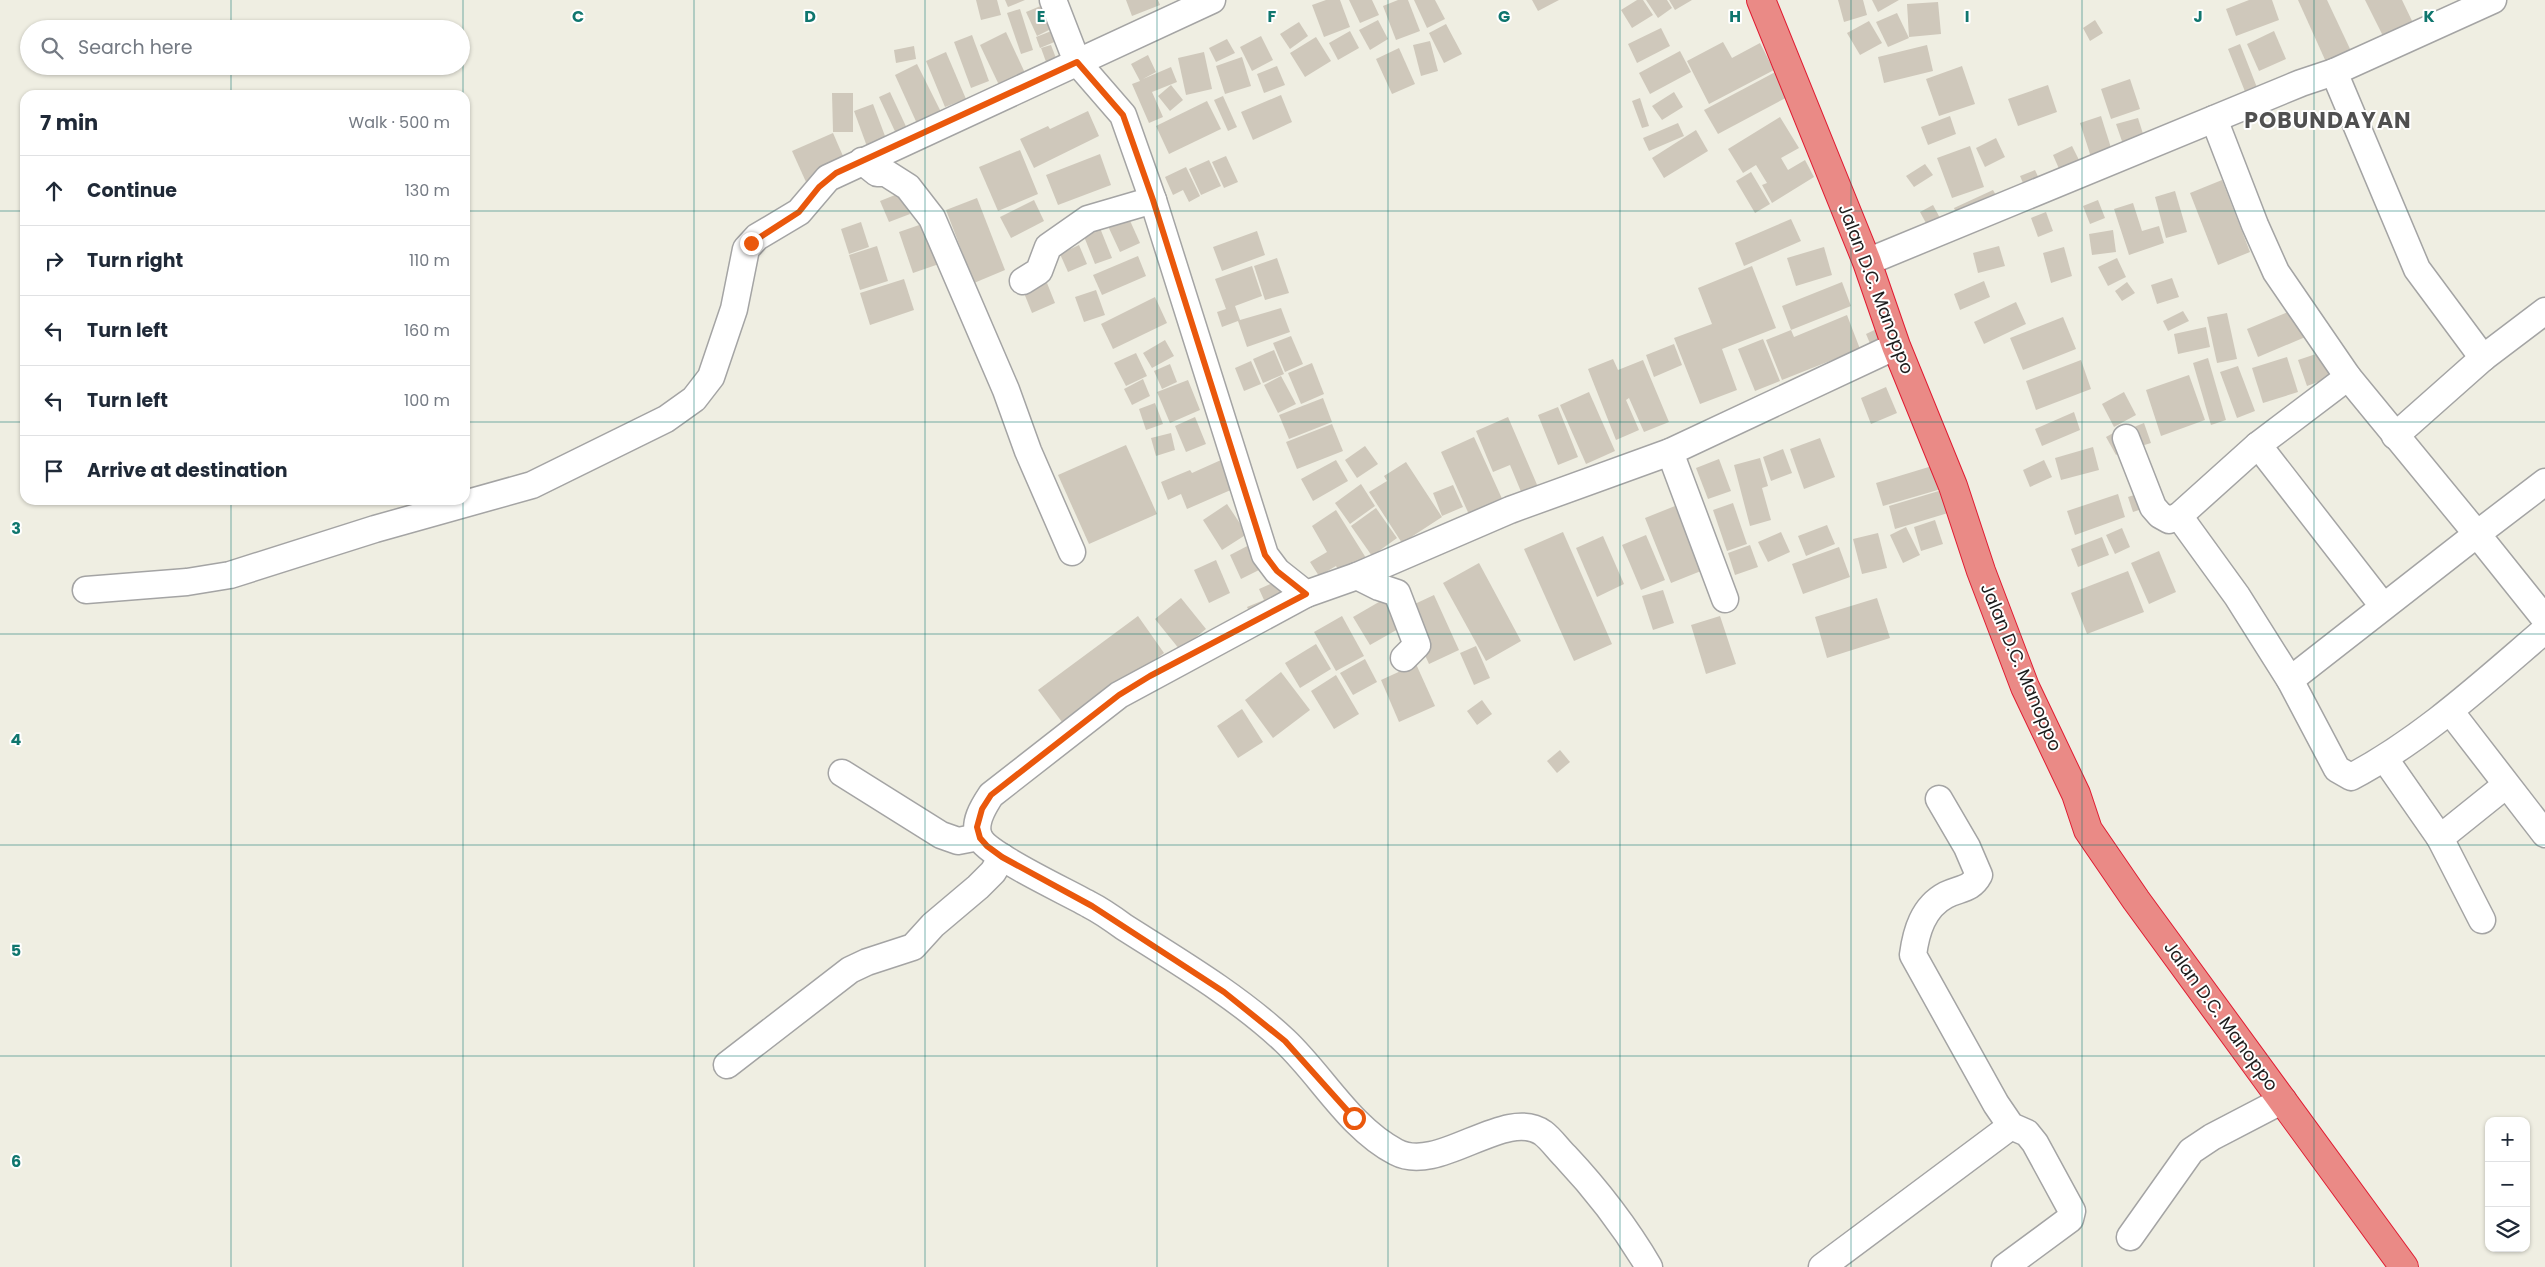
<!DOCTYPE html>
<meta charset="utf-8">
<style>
:root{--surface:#fff;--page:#f2f2f3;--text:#1f2937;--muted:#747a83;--line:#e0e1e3}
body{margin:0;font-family:Poppins,sans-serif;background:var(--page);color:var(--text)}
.controls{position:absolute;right:15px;bottom:15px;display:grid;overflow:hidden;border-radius:10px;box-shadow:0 1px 4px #0004}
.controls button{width:45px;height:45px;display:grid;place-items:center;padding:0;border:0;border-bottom:1px solid var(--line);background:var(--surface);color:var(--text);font:25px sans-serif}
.stop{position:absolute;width:15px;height:15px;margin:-11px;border:4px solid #ea580c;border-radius:50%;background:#fff}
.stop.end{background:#ea580c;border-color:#fff;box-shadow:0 1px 5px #0008}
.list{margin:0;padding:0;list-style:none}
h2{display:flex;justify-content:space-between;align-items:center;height:65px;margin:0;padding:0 20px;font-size:21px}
h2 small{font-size:16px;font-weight:400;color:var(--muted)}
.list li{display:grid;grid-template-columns:32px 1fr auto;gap:15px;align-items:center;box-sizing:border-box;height:70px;padding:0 20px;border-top:1px solid var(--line)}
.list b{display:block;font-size:19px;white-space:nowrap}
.list em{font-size:16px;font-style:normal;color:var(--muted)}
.icon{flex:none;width:28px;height:28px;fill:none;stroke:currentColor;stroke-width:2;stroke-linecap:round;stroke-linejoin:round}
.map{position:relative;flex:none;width:2545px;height:1267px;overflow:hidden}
.search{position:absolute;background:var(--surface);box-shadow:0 1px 4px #0004;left:20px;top:20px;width:450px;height:55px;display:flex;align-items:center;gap:12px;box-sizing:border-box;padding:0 18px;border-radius:28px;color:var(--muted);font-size:19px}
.panel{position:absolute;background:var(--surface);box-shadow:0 1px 4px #0004;left:20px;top:90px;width:450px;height:415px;border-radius:15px}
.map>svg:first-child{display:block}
</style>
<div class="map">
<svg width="2545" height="1267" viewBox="0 0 2545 1267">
<rect width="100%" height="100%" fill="#efeee2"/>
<g fill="#cfc8bb">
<polygon points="976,0 997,0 1001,15 981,20"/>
<polygon points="1005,0 1025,0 1008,7"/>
<polygon points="1126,0 1158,0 1160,5 1132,16"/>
<polygon points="1326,0 1340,0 1350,27 1324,37 1312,5"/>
<polygon points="1349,0 1372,0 1379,15 1360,23"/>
<polygon points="1398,0 1408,0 1420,31 1396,40 1383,6"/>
<polygon points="1414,0 1435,0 1445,19 1427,28"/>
<polygon points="1532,0 1559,0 1538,11"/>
<polygon points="1637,0 1643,0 1653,15 1632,28 1621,10"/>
<polygon points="1646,0 1667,0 1672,8 1658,18"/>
<polygon points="1669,0 1692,0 1675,10"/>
<polygon points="1838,0 1863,0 1867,15 1844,22"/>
<polygon points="1872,0 1899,0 1878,12"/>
<polygon points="2249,0 2272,0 2279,20 2236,36 2226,9"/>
<polygon points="2298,0 2327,0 2351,51 2326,62"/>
<polygon points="2365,0 2402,0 2414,25 2385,40"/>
<polygon points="1938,2 1941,34 1909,37 1907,4"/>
<polygon points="1043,5 1053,28 1037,36 1026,12"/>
<polygon points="1020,9 1033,50 1021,54 1007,13"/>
<polygon points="1897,13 1909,38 1888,47 1876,22"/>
<polygon points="1378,20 1388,39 1370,50 1359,30"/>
<polygon points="2095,20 2103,33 2090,41 2083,28"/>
<polygon points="1869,21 1882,43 1860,55 1847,33"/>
<polygon points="1299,22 1308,36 1290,49 1280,34"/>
<polygon points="1446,24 1462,54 1444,63 1429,33"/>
<polygon points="1059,28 1064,38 1040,48 1036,37"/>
<polygon points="1661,28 1670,46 1637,63 1628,44"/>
<polygon points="1350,31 1359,48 1338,60 1329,43"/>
<polygon points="2274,31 2286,59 2259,71 2247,44"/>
<polygon points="1006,32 1025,73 999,85 980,45"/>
<polygon points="972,35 989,81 971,88 954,42"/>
<polygon points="1261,36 1273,60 1252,71 1240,47"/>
<polygon points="1316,37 1331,61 1305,77 1290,53"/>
<polygon points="1227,39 1235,53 1216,62 1209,48"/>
<polygon points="1430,41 1438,71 1421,76 1413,45"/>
<polygon points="1723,42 1732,58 1760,43 1774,70 1709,104 1687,61"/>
<polygon points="2240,44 2258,90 2246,94 2228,49"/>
<polygon points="1051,45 1059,66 1049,70 1041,48"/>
<polygon points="1927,45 1933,71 1884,83 1878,57"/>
<polygon points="914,46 916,59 896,63 894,50"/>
<polygon points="1399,48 1415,84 1392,94 1376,59"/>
<polygon points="1680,51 1691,72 1650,94 1639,73"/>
<polygon points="946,52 966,99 945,107 926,61"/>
<polygon points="1204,52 1212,89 1186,95 1178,58"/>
<polygon points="1148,55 1156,72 1143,79 1171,67 1177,82 1152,92 1163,117 1149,123 1132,84 1140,81 1131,64"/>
<polygon points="1242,57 1251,86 1225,94 1216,66"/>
<polygon points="917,64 943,116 919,128 895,75"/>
<polygon points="1277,66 1285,85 1264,93 1257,74"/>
<polygon points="1962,66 1975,104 1939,116 1926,79"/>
<polygon points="1783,68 1797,92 1718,134 1704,110"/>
<polygon points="2130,79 2140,109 2111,119 2101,89"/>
<polygon points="1171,85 1183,100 1170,111 1158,96"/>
<polygon points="2048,85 2057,112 2018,126 2008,99"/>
<polygon points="890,92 910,135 899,140 879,97"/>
<polygon points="1674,92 1683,107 1662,120 1652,106"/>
<polygon points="832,93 853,93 853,132 833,132"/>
<polygon points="1281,95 1292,122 1253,140 1241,112"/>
<polygon points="1223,96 1237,127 1228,131 1214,100"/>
<polygon points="1640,98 1649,126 1642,128 1632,101"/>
<polygon points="1207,101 1221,129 1169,154 1156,126"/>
<polygon points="873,104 888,144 869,152 854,111"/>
<polygon points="1088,111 1099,136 1034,168 1020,139 1048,126 1050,129"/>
<polygon points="1950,116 1956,134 1928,145 1921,127"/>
<polygon points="2101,116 2112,151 2091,157 2080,123"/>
<polygon points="1780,117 1799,148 1781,158 1788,170 1805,160 1814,177 1772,203 1762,185 1767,183 1756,165 1743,173 1728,149"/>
<polygon points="2138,118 2145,140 2124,147 2116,124"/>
<polygon points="1678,123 1684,136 1649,151 1643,138"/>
<polygon points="1696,130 1708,151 1664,178 1652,158"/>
<polygon points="833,133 846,163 806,182 792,151"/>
<polygon points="1996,138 2005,157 1985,167 1976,148"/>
<polygon points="1970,146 1984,187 1952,198 1937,158"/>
<polygon points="2072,146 2080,162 2060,171 2053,155"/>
<polygon points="1020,150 1038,194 998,211 979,167"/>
<polygon points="1100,154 1111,185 1058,205 1046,175"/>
<polygon points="1226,156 1238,182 1224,188 1212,162"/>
<polygon points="1209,160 1221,186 1201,195 1189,169"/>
<polygon points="1925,164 1933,175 1914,187 1906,176"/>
<polygon points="1186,167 1200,196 1189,202 1183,190 1173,195 1165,177"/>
<polygon points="2035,170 2041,183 2026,190 2020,176"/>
<polygon points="1751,172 1770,204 1755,213 1736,181"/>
<polygon points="2222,180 2250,252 2218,265 2190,193"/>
<polygon points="1993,190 1998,199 1958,218 1954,208"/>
<polygon points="2175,191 2187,232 2166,238 2155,197"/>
<polygon points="900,193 910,214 889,222 880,201"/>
<polygon points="977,198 1005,270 974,283 946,210"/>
<polygon points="1034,200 1044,221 1011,238 1000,217"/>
<polygon points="2098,200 2105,218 2090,224 2083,206"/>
<polygon points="2133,203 2142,231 2159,226 2164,243 2129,255 2114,209"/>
<polygon points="1933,205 1940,218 1927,225 1920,212"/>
<polygon points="2046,212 2053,231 2038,237 2031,218"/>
<polygon points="1127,214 1140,243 1120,252 1107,224"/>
<polygon points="1791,219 1801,241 1744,266 1735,243"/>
<polygon points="861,222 869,247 849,254 841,229"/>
<polygon points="925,223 939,264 913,273 899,232"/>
<polygon points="1100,228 1112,258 1095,264 1083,234"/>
<polygon points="2113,230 2116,252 2092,255 2089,234"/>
<polygon points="1257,231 1265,255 1222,271 1213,247"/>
<polygon points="1079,245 1087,264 1068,272 1060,254"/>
<polygon points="877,246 888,281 860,290 849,255"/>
<polygon points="1999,246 2005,266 1978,273 1973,253"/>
<polygon points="1824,247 1832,275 1796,286 1787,258"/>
<polygon points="2064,247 2072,276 2051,283 2043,253"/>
<polygon points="1138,256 1146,276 1102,295 1093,275"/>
<polygon points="1277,258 1289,293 1265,300 1254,266"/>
<polygon points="2117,258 2126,277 2108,286 2098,267"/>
<polygon points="1252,266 1262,296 1235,306 1240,320 1281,308 1290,332 1247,347 1238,321 1222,327 1217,312 1226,309 1215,279"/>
<polygon points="1752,266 1776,328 1722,349 1737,390 1700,404 1674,338 1712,324 1698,288"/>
<polygon points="2172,278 2179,297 2157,304 2151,285"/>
<polygon points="904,279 914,310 870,325 860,293"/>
<polygon points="1984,281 1990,297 1960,310 1954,294"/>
<polygon points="1842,282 1851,306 1791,330 1794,337 1847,315 1860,349 1782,380 1766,340 1791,330 1782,306"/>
<polygon points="2127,282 2135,293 2122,301 2115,291"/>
<polygon points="1047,283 1055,303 1032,313 1024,293"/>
<polygon points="1096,290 1105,315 1084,322 1075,297"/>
<polygon points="1155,297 1167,323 1113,349 1101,324"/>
<polygon points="2016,302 2026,324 1984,344 1974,322"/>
<polygon points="2298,308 2310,335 2258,357 2247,329"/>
<polygon points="2183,311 2189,321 2168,331 2163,321"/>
<polygon points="2227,313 2237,359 2217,363 2207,317"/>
<polygon points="2063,317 2076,349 2023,370 2010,338"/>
<polygon points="1883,326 1889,340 1872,348 1866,334"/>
<polygon points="2206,327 2210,347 2178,354 2174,334"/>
<polygon points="1291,336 1303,364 1285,372 1273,343"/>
<polygon points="1763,339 1780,381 1755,391 1738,349"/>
<polygon points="1165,340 1174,356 1152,368 1143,353"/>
<polygon points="1674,344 1682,365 1654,377 1646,355"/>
<polygon points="1274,350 1284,374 1263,383 1253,359"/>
<polygon points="2325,351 2334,376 2307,386 2298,360"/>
<polygon points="1136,353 1147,376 1126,386 1114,363"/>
<polygon points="2287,357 2298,392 2263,403 2252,368"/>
<polygon points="2208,358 2226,420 2211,425 2193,363"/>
<polygon points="1613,359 1618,370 1643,360 1669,422 1644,432 1629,398 1626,400 1639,430 1616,440 1588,369"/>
<polygon points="2081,360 2091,389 2036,410 2026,381"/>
<polygon points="1251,361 1261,384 1244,391 1235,368"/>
<polygon points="1312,363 1324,394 1301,404 1288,373"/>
<polygon points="1170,364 1177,382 1162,389 1154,371"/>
<polygon points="2238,366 2255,411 2237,418 2220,372"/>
<polygon points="2189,375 2205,420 2161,436 2146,390"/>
<polygon points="1281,376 1296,404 1278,413 1264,385"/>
<polygon points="1143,379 1150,396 1132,405 1124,389"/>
<polygon points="1188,380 1200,410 1170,423 1157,392"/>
<polygon points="1886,387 1897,413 1871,424 1861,398"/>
<polygon points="1589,392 1615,451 1586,464 1560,405"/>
<polygon points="2124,392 2136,415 2114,427 2102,404"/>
<polygon points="1323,398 1332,422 1289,439 1279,415"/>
<polygon points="1155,403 1163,424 1146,430 1139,409"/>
<polygon points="1558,407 1578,457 1558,465 1538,415"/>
<polygon points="2074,412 2080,430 2042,446 2035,429"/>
<polygon points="1195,417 1206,444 1186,452 1175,426"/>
<polygon points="1508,417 1538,487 1522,494 1510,465 1493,472 1476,431"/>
<polygon points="2144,423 2151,443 2141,446 2134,427"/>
<polygon points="1332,424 1343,451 1297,469 1286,442"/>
<polygon points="2115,432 2125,450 2116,455 2106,437"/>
<polygon points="1171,433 1175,450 1156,456 1151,438"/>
<polygon points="1474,437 1504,503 1471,519 1441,452"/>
<polygon points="1820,438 1835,477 1804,489 1790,449"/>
<polygon points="1126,445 1157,514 1089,544 1058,475"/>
<polygon points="1365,446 1378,464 1357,478 1345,460"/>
<polygon points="2093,447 2099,470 2061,480 2055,458"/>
<polygon points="1783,449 1792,473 1771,481 1763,457"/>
<polygon points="1760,458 1768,486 1762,488 1771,520 1750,526 1734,465"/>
<polygon points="1719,459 1731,491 1708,499 1696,468"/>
<polygon points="1221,460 1233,489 1187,509 1181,494 1168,500 1161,482 1190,470 1192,473"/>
<polygon points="1336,460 1348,481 1313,501 1301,479"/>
<polygon points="2044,460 2052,477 2030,487 2023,470"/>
<polygon points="1406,462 1442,517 1402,543 1369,492 1387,481 1384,476"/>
<polygon points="1942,463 1948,487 1883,506 1876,483"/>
<polygon points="1361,484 1375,506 1350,524 1335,503"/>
<polygon points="1453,485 1463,507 1442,516 1433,493"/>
<polygon points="1942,490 1948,513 1895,529 1889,506"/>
<polygon points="2140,493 2145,508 2133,512 2128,497"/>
<polygon points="2118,494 2125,517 2075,535 2067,511"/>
<polygon points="1733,503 1747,544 1727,551 1713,510"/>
<polygon points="1227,504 1247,534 1222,550 1203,520"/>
<polygon points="1675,506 1701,571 1671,583 1645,518"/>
<polygon points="1376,508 1397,538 1372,556 1351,526"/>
<polygon points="1336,510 1366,558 1341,574 1336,566 1319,576 1310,562 1327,552 1312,526"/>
<polygon points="1935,520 1943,544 1921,551 1914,527"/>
<polygon points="1827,525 1835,544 1806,556 1798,536"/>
<polygon points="1906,527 1920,555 1903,563 1890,535"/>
<polygon points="2122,528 2130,547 2115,554 2106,535"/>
<polygon points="1563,532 1612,644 1574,661 1524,549"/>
<polygon points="1781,532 1790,552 1768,562 1758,542"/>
<polygon points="1878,533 1887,568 1862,574 1853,539"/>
<polygon points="1646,535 1665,580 1641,590 1622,545"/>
<polygon points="1603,536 1624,584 1597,597 1576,548"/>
<polygon points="2102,537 2109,555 2078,567 2071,549"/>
<polygon points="1255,542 1267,566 1241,579 1230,555"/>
<polygon points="1750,545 1758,567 1735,575 1728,553"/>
<polygon points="1839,547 1850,577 1803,594 1792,564"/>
<polygon points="2159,551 2176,592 2149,604 2131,563"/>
<polygon points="1216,560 1230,593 1209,603 1194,570"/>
<polygon points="1479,563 1521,641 1486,661 1443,583"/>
<polygon points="2128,571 2144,612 2087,634 2071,593"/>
<polygon points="1282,579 1289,597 1250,613 1247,607 1264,600 1259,589"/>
<polygon points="1663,590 1674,623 1653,630 1642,596"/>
<polygon points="1391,595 1407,624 1370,645 1353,617"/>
<polygon points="1434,595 1459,650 1429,664 1404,609"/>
<polygon points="1181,598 1206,629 1180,650 1155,619"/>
<polygon points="1877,598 1890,638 1827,658 1815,617"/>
<polygon points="1138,616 1164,653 1065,726 1038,690"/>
<polygon points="1342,616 1364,656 1336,671 1314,632"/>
<polygon points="1720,616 1736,664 1706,674 1691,625"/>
<polygon points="1316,644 1331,669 1300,688 1285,663"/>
<polygon points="1476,646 1490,678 1474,685 1460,653"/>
<polygon points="1365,659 1377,682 1353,695 1340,673"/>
<polygon points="1416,664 1435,706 1399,722 1381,680"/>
<polygon points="1281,672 1310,710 1273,738 1245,700"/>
<polygon points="1336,675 1359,714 1334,729 1311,691"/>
<polygon points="1482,700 1492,714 1477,725 1467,711"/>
<polygon points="1242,709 1263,742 1238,758 1217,726"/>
<polygon points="1560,750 1570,762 1557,773 1547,761"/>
</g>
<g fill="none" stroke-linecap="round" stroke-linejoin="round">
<defs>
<g id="minor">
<polyline points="1053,0 1077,62 1123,115 1153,200 1265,555 1277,571 1306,594 1357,576 1510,510 1670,452 1896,346"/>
<polyline points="2334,72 2417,269 2483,358"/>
<polyline points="2214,119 2255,225 2276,272 2348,377 2477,534 2290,680"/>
<polyline points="862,161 877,173 886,173 908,187 932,218 1006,390 1028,451 1072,552"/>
<polyline points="1867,262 2301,83 2334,72 2493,0"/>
<polyline points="1023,281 1039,271 1048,247 1088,219 1153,200"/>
<polyline points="2395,436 2483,358 2545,311"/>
<polyline points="2126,438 2153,507 2160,515 2169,520 2179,516 2258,445 2348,377"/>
<polyline points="2258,445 2383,606"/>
<polyline points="1670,452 1725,599"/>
<polyline points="2545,482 2477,534 2545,619"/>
<path d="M2179,516L2237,596L2290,680L2337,769L2351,777C2423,739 2483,683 2545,630"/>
<polyline points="1357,576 1379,587 1397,593 1417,645 1404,658"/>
<polyline points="86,590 187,582 230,575 375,529 532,485 666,419 694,399 711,377 734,309 746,249 757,237 799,212 828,178 1212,0"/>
<path d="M1306,594L1119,695L991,795C983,807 973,823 979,837C988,856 1068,892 1090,905C1102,911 1113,919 1124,927C1179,962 1237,996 1285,1041C1322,1076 1350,1128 1396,1152C1439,1175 1505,1106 1543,1133C1551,1139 1558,1149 1565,1156C1596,1189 1626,1228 1649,1267"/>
<polyline points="2450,711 2545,834"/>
<polyline points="2385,759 2440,838 2482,920"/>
<polyline points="842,773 941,835 958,841 979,837"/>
<path d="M1939,799L1967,847L1979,875C1971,890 1960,888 1946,895C1923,907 1916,932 1913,955L1996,1104L2011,1126L2027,1133L2035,1143L2072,1211L2070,1219L2005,1267"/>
<polyline points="2440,838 2506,785"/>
<polyline points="727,1065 850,970 867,962 913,947 933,925 978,887 993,872 1002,857"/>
<polyline points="2130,1237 2191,1151 2212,1137 2283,1100"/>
<polyline points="1822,1267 2011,1126"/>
</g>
<polyline id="highway" points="1761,0 1867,262 1896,346 1953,486 1981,571 2025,687 2076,794 2088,830 2136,900 2404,1267"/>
</defs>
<use href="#minor" stroke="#a4a4a4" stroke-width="29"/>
<use href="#highway" stroke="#e01c32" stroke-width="30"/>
<use href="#minor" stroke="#fff" stroke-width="26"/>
<use href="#highway" stroke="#ea8a86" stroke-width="28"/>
</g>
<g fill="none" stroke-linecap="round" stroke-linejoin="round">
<polyline stroke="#ea580c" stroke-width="6" points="751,243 799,212 819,187 836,173 1077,62 1123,115 1153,200 1265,555 1277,571 1306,594 1150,676 1119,695 991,795 982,809 977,827 980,838 987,846 1002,857 1092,906 1224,992 1285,1041 1354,1118"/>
</g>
<path fill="none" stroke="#0f766e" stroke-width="1" stroke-opacity="0.55" d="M231,0V29M463,0V95M694,0V1267M925,0V1267M1157,0V1267M1388,0V1267M1620,0V1267M1851,0V1267M2082,0V1267M2314,0V1267M231,66V95M0,211H25M465,211H2545M0,422H25M465,422H2545M231,500V1267M463,500V1267M0,634H2545M0,845H2545M0,1056H2545"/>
<g text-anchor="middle" stroke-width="4" stroke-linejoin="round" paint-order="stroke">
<g font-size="18" fill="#1d1d1d" stroke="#fff">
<text transform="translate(1876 289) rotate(69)" y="6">Jalan D.C. Manoppo</text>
<text transform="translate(2021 667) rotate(67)" y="6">Jalan D.C. Manoppo</text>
<text transform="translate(2221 1016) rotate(54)" y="6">Jalan D.C. Manoppo</text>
</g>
<g font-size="22" font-weight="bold" letter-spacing="1" fill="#505050" stroke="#fff">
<text x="2328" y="128">POBUNDAYAN</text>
</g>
</g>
<g font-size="16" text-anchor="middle" font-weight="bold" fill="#0f766e" stroke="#fff" stroke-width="4" stroke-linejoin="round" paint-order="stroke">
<text x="578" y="22">C</text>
<text x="810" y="22">D</text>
<text x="1041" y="22">E</text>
<text x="1272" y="22">F</text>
<text x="1504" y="22">G</text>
<text x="1735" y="22">H</text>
<text x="1967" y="22">I</text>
<text x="2198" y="22">J</text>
<text x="2429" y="22">K</text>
<text x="16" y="534">3</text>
<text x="16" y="745">4</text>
<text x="16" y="956">5</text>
<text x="16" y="1167">6</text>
</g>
</svg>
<div class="controls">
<button>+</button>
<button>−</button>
<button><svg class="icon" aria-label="layers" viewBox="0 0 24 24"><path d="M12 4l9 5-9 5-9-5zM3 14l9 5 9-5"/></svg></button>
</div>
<div class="stop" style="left:1354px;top:1118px"></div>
<div class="stop end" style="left:751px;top:243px"></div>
<div class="search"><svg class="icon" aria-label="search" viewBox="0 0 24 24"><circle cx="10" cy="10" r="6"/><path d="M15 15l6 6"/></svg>Search here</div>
<section class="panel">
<h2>7 min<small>Walk · 500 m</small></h2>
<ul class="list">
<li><svg class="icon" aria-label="ahead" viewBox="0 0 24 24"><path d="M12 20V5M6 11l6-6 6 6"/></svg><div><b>Continue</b></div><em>130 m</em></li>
<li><svg class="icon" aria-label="right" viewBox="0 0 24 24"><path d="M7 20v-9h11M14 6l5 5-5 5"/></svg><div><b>Turn right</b></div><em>110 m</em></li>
<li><svg class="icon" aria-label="left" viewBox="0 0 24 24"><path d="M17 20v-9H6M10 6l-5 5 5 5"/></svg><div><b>Turn left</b></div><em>160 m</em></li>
<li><svg class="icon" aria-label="left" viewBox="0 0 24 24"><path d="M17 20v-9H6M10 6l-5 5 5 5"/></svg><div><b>Turn left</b></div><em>100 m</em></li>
<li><svg class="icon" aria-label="arrive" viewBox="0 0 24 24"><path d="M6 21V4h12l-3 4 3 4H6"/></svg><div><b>Arrive at destination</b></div></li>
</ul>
</section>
</div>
